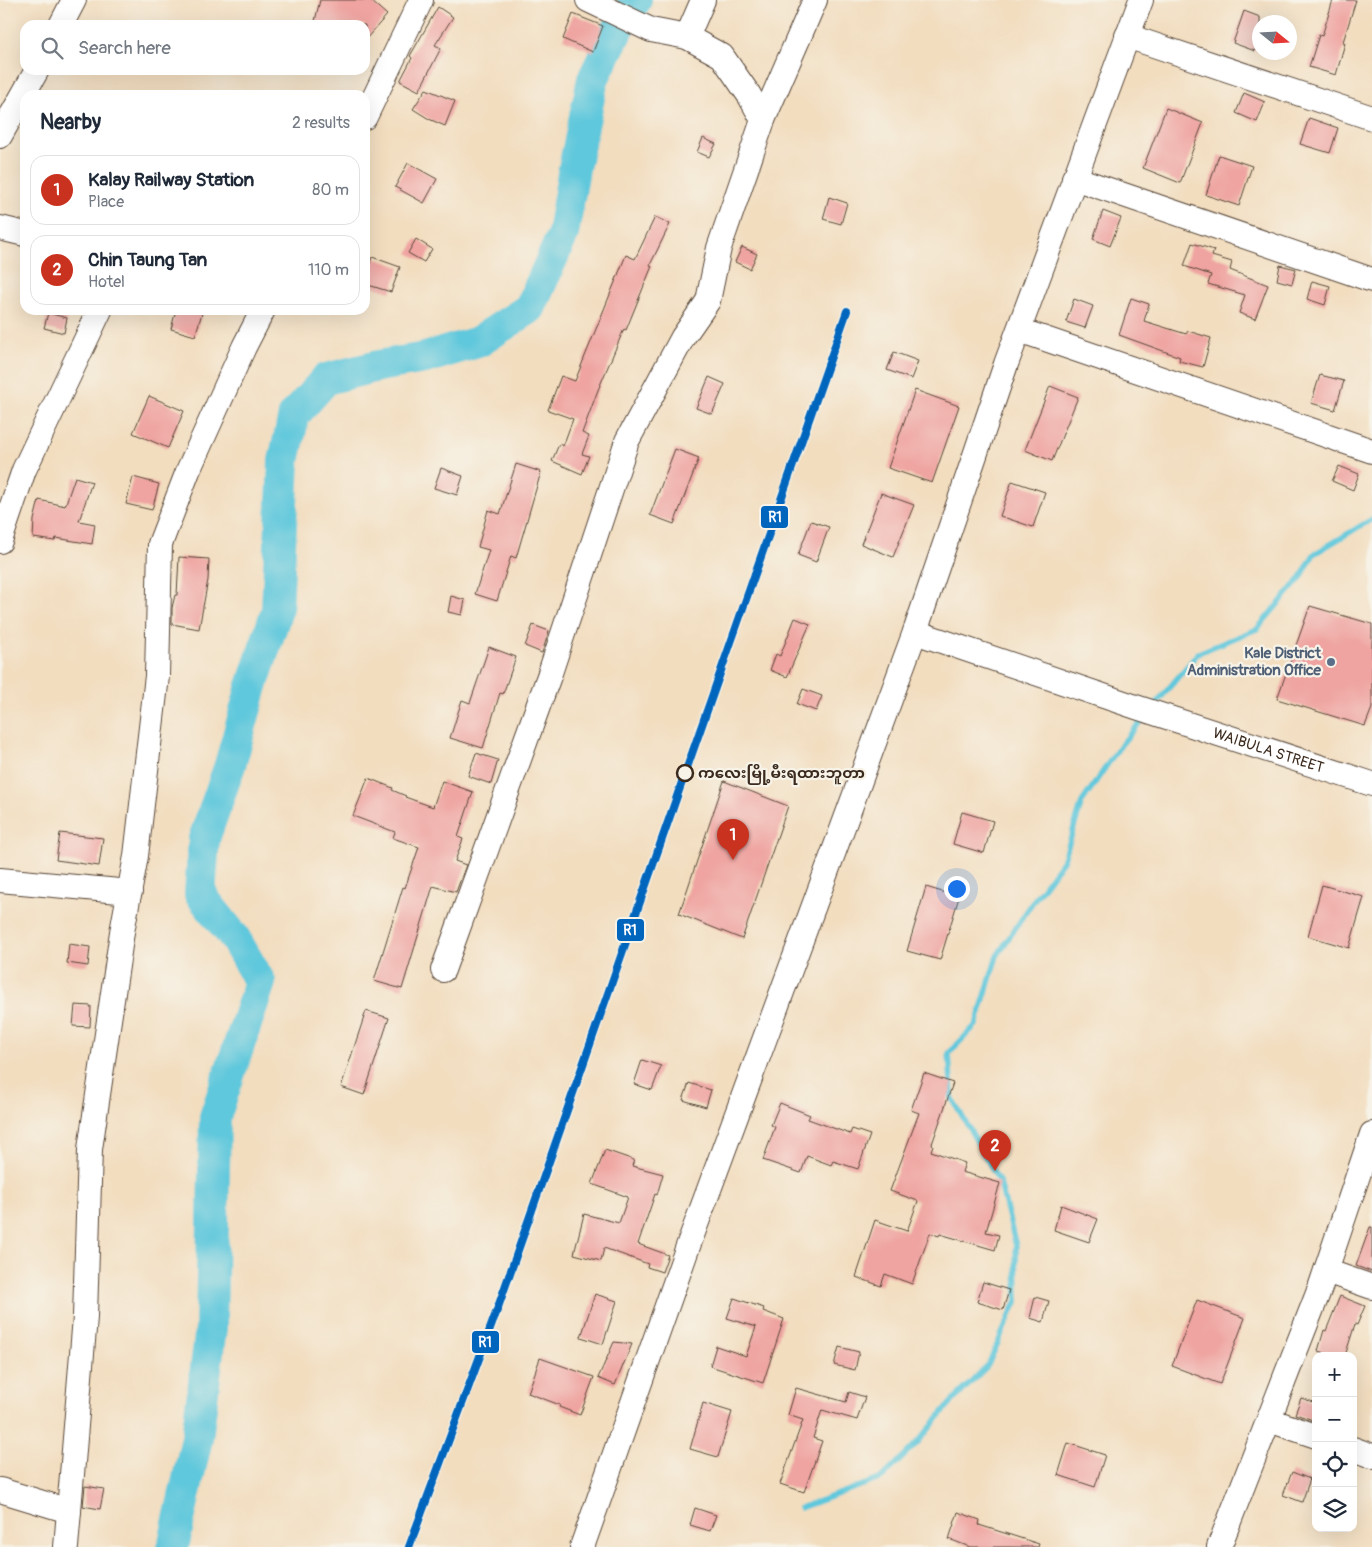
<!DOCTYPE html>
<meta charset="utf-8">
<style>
:root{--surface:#fff;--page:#f6f6f7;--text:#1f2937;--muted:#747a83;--line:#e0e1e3;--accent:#c8321e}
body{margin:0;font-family:Pangolin,"Noto Sans Myanmar",sans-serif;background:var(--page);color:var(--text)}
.controls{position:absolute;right:15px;bottom:15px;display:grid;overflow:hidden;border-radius:10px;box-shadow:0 5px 20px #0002}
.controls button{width:45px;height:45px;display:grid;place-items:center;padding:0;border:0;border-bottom:1px solid var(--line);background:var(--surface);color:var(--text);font:25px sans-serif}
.compass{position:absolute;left:1252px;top:15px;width:45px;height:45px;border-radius:50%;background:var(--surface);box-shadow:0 5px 20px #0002;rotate:108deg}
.you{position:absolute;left:956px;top:888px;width:18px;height:18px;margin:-12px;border:4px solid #fff;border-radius:50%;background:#1a73e8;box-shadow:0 0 0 8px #1a73e833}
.badge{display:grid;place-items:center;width:32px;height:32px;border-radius:50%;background:var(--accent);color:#fff;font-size:16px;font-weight:700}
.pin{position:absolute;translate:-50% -41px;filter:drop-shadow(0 1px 2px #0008)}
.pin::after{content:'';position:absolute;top:26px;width:18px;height:15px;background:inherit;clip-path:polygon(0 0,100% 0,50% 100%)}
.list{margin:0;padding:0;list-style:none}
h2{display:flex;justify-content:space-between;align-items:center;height:65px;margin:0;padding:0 20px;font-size:21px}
h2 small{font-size:16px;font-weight:400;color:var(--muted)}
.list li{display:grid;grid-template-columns:32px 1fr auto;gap:15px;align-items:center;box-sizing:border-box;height:70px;margin:0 10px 10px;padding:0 10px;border:1px solid var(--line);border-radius:15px}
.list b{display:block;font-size:19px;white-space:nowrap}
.list p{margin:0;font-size:16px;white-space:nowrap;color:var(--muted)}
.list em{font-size:16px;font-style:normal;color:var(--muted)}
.icon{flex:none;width:28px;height:28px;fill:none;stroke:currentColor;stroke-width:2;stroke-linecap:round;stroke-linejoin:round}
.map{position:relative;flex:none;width:1372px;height:1547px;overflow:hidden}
.search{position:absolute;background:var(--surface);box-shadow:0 5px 20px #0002;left:20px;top:20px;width:350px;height:55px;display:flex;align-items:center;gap:12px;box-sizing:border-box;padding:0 18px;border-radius:15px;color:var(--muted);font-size:19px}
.panel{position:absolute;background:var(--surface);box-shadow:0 5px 20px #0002;left:20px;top:90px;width:350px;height:225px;border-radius:15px}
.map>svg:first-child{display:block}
</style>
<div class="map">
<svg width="1372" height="1547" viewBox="0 0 1372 1547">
<rect width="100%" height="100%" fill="#f7f3e8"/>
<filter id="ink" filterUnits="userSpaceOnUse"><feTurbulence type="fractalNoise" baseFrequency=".02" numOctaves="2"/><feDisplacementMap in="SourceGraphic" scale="10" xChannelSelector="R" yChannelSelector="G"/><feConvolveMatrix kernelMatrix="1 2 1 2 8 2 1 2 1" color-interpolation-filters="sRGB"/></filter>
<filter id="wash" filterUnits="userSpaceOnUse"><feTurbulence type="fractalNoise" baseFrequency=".0096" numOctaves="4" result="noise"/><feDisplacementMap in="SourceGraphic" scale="20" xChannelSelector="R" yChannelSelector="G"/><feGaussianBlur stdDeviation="1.12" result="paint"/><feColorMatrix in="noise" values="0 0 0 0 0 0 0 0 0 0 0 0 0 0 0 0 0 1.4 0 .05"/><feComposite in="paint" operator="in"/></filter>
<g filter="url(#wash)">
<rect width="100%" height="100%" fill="#f2ddbf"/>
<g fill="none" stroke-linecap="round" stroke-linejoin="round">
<g stroke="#60c8dc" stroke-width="5.5">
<polyline points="1154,706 1198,653 1257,629 1300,579 1314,554 1372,519"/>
<polyline points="800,1508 882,1478 919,1441 948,1406 988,1365 1017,1300 1016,1246 1000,1183 952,1098 949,1053 976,1025 997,956 1036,897 1064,859 1082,802 1120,746 1146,715"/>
</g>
<polyline stroke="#60c8dc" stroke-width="32" points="173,1547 197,1438 211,1328 215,1117 260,982 234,937 200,894 204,839 230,765 252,686 277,610 284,461 294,415 326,379 378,366 425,358 478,342 530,308 563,234 574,168 593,79 617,31 636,0"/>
</g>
<g id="blocks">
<g fill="#efa4a1">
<polygon points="320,0 370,0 387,15 365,40 365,25 314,25"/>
<polygon points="1333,0 1356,0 1343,42 1345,43 1336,75 1309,67 1319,35 1322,36"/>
<polygon points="438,7 453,17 435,45 441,48 419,91 400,81 412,58 410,56"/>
<polygon points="1244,11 1260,17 1260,38 1255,51 1233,43"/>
<polygon points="573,14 603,26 593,52 563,39"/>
<polygon points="426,89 455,101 445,126 429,119 413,109"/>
<polygon points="1244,93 1265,102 1257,122 1236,113"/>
<polygon points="1166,108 1203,123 1180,183 1143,168"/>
<polygon points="1309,118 1338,128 1330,153 1300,144"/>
<polygon points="703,138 716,144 709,157 697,152"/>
<polygon points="1219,155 1252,166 1239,206 1206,195"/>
<polygon points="408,163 437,179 424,203 395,187"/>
<polygon points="829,197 847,203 841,224 823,219"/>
<polygon points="1103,211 1121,218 1110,246 1093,239"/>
<polygon points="655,217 670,224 650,265 652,266 626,330 624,329 598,390 582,433 589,436 582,454 589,456 582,474 552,461 559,444 563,446 573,419 548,410 561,376 575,381 626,255 635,259"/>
<polygon points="416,239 432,249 424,262 408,253"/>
<polygon points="1192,243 1214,250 1212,256 1232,262 1230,270 1268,285 1255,319 1239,313 1245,295 1208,284 1211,275 1184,266"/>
<polygon points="742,247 757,254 750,269 735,262"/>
<polygon points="372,257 400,267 391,292 365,284 365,278"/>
<polygon points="1280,265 1296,269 1292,284 1277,280"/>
<polygon points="1312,281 1330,286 1325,305 1307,299"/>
<polygon points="1131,298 1149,304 1144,321 1186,334 1188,331 1211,338 1203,367 1179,361 1180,357 1119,335"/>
<polygon points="1074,299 1093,306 1085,328 1066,322"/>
<polygon points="176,310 203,310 195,336 171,329"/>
<polygon points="48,313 67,318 64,333 44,328"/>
<polygon points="894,352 918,361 911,379 887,370"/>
<polygon points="1320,375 1344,381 1335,410 1311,403"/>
<polygon points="709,377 725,384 712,414 696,408"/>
<polygon points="1050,386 1078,397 1052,461 1025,450"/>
<polygon points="915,390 959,406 932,483 888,468"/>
<polygon points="149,396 184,411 168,448 133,433"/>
<polygon points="675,449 699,458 674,524 650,515"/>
<polygon points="516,464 541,472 516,558 511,556 497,601 475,594 489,550 478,547 488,510 500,514"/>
<polygon points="1339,466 1359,474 1353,490 1332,481"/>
<polygon points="441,468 463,476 457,495 434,488"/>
<polygon points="75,477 92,482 79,521 95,524 92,544 56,538 55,541 33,538 34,520 39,500 65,506"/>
<polygon points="133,477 159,484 152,510 126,504"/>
<polygon points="1012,481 1045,492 1033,527 1000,516"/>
<polygon points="881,493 914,505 893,557 861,544"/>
<polygon points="811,521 829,527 816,562 798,555"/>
<polygon points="179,557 209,559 208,580 199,629 172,624 172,608 175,595 177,595"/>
<polygon points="451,596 465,600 462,615 448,612"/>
<polygon points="1310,606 1372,624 1372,708 1365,726 1277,699"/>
<polygon points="795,618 810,624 787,677 770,670 776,654 780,656"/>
<polygon points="533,625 549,631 542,653 525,646"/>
<polygon points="489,647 516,657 503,694 500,693 483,748 450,738 462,700 470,703"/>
<polygon points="803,689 822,696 816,711 797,704"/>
<polygon points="476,753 498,760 491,784 468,776"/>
<polygon points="368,778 393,788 392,790 406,796 405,797 433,807 442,781 473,792 458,837 463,839 455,861 466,865 456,892 433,886 402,989 374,981 403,887 405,888 419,847 393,838 395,832 353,816"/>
<polygon points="724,781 788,806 742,939 679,914"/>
<polygon points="962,812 993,821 984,853 953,844"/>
<polygon points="60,833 103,838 99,866 56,860"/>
<polygon points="1322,885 1364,897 1349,948 1308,936"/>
<polygon points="926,887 959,897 940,960 907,951"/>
<polygon points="69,944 90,947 88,966 67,963"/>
<polygon points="75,1005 91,1006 90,1027 73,1026"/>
<polygon points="366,1011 389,1018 364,1095 341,1087"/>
<polygon points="642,1060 661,1066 652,1090 634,1084"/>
<polygon points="924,1073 953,1083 932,1144 933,1145 931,1151 965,1163 962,1172 1000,1183 986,1232 999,1235 995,1250 940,1234 939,1236 930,1233 912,1284 885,1274 881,1286 856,1277 875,1220 907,1231 918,1201 890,1191 919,1113 911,1110"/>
<polygon points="689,1083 711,1090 706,1107 683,1100"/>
<polygon points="780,1103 810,1115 808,1119 850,1134 852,1129 870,1135 858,1169 833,1161 831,1165 807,1156 801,1173 763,1160 775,1127 771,1125"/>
<polygon points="605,1150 634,1160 632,1166 663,1174 657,1195 655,1194 638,1244 668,1255 662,1272 647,1267 648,1264 604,1248 601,1261 574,1254 584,1214 619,1223 628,1197 592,1184"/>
<polygon points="1061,1205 1098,1219 1089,1242 1054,1230"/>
<polygon points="1370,1227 1372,1227 1372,1272 1356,1266"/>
<polygon points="983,1282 1009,1290 1003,1310 977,1302"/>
<polygon points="595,1294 617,1301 603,1344 581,1337"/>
<polygon points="1340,1296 1365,1306 1357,1325 1355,1324 1345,1356 1334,1356 1318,1351 1324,1330 1326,1331"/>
<polygon points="1035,1297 1049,1301 1043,1322 1030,1318"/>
<polygon points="734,1298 764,1308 763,1311 784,1319 763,1383 710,1366 716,1346 746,1356 756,1327 727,1318"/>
<polygon points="1197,1300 1245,1318 1220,1384 1172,1366"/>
<polygon points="614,1342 632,1344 615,1385 598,1378"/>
<polygon points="839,1347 859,1352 855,1370 834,1365"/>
<polygon points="540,1358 594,1377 580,1415 559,1407 560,1405 528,1393"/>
<polygon points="796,1388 846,1402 849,1392 865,1397 857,1420 822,1410 813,1438 822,1441 804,1492 780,1484 803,1420 788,1415"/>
<polygon points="1301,1398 1316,1403 1316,1421 1295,1414"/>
<polygon points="703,1403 732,1412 718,1457 690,1449"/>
<polygon points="1068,1443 1105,1455 1095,1487 1058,1475"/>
<polygon points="1292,1472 1310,1479 1302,1502 1283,1495"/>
<polygon points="85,1486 104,1489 100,1509 83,1506"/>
<polygon points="695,1508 716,1515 710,1531 690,1525"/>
<polygon points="958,1512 980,1520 979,1525 1039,1544 1038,1547 970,1547 949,1539"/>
</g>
</g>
</g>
<g filter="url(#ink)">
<use href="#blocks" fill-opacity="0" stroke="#564536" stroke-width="1"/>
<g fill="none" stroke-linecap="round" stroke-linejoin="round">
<defs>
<g id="minor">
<polyline points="588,0 651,30 687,37 722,56 749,95 763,120"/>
<path id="s1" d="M1141,0L1006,364L915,632L1136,707L1372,784"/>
<polyline points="61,25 74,0"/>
<polyline points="1127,36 1372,118"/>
<polyline points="687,37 703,0"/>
<polyline points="365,117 421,0"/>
<polyline points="0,136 37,70"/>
<polyline points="1074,178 1372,280"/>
<polyline points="0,228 25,234"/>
<polyline points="1019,330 1372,451"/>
<polyline points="0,541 24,470 100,310"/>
<polyline points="0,880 130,892"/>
<polyline points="443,970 549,676 627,441 683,337 708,301 719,248 763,120 815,0"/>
<polyline points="1326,1271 1372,1287"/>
<polyline points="1269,1420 1316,1436"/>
<polyline points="1353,1449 1372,1456"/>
<polyline points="0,1490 69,1511"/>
<polyline points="66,1547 85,1317 90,1149 122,932 136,856 157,676 160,544 188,471 244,347 263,310"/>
<polyline points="582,1547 687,1249 915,632"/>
<polyline points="1219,1547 1320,1288 1372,1134"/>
</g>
</defs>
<use href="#minor" stroke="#564536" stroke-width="26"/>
<use href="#minor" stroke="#fff" stroke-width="24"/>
<defs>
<polyline id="rail-1" points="409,1547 496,1313 847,311"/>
</defs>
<use href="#rail-1" stroke="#f7f3e8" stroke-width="11"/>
<use href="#rail-1" stroke="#0065bd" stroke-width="8"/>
</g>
</g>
<circle fill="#5c6f8a" stroke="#f7f3e8" stroke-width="2" cx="1331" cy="662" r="5"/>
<circle fill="#f7f3e8" stroke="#3b2a1e" stroke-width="2.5" cx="685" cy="773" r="8"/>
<g text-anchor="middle" stroke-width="4.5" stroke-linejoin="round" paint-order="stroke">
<g font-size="15" font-weight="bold" fill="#4e5e75" stroke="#f7f3e8" text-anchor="end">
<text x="1321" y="658">Kale District<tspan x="1321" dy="17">Administration Office</tspan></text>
</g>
<g font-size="15" fill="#3b2a1e" stroke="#f7f3e8">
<text dy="5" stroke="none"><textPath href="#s1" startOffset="1044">WAIBULA STREET</textPath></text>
</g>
<g font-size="15" font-weight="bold" fill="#3b2a1e" stroke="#f7f3e8" text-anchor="start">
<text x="698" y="778">ကလေးမြို့မီးရထားဘူတာ</text>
</g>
</g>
<g stroke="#f7f3e8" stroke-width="2">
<rect x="760" y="505" width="29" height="24" rx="5" fill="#0065bd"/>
<rect x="616" y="918" width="29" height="24" rx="5" fill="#0065bd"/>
<rect x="471" y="1330" width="29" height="24" rx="5" fill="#0065bd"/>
</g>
<g font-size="14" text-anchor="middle" font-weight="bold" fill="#fff">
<text x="775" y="522">R1</text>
<text x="630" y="935">R1</text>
<text x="485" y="1347">R1</text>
</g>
</svg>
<div class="controls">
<button>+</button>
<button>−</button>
<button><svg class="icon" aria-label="locate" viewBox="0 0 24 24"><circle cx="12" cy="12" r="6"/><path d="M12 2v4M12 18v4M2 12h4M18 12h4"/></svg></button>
<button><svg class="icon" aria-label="layers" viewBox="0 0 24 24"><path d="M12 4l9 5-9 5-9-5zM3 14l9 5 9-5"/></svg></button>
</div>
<svg class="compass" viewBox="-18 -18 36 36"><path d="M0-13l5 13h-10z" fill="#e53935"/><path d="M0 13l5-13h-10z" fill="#747a83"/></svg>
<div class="you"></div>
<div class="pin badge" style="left:733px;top:860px">1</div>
<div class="pin badge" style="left:995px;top:1171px">2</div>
<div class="search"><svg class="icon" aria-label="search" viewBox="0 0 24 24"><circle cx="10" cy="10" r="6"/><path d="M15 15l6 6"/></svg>Search here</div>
<section class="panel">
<h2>Nearby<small>2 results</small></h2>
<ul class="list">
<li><span class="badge">1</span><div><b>Kalay Railway Station</b><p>Place</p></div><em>80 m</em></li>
<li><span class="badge">2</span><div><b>Chin Taung Tan</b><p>Hotel</p></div><em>110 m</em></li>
</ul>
</section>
</div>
